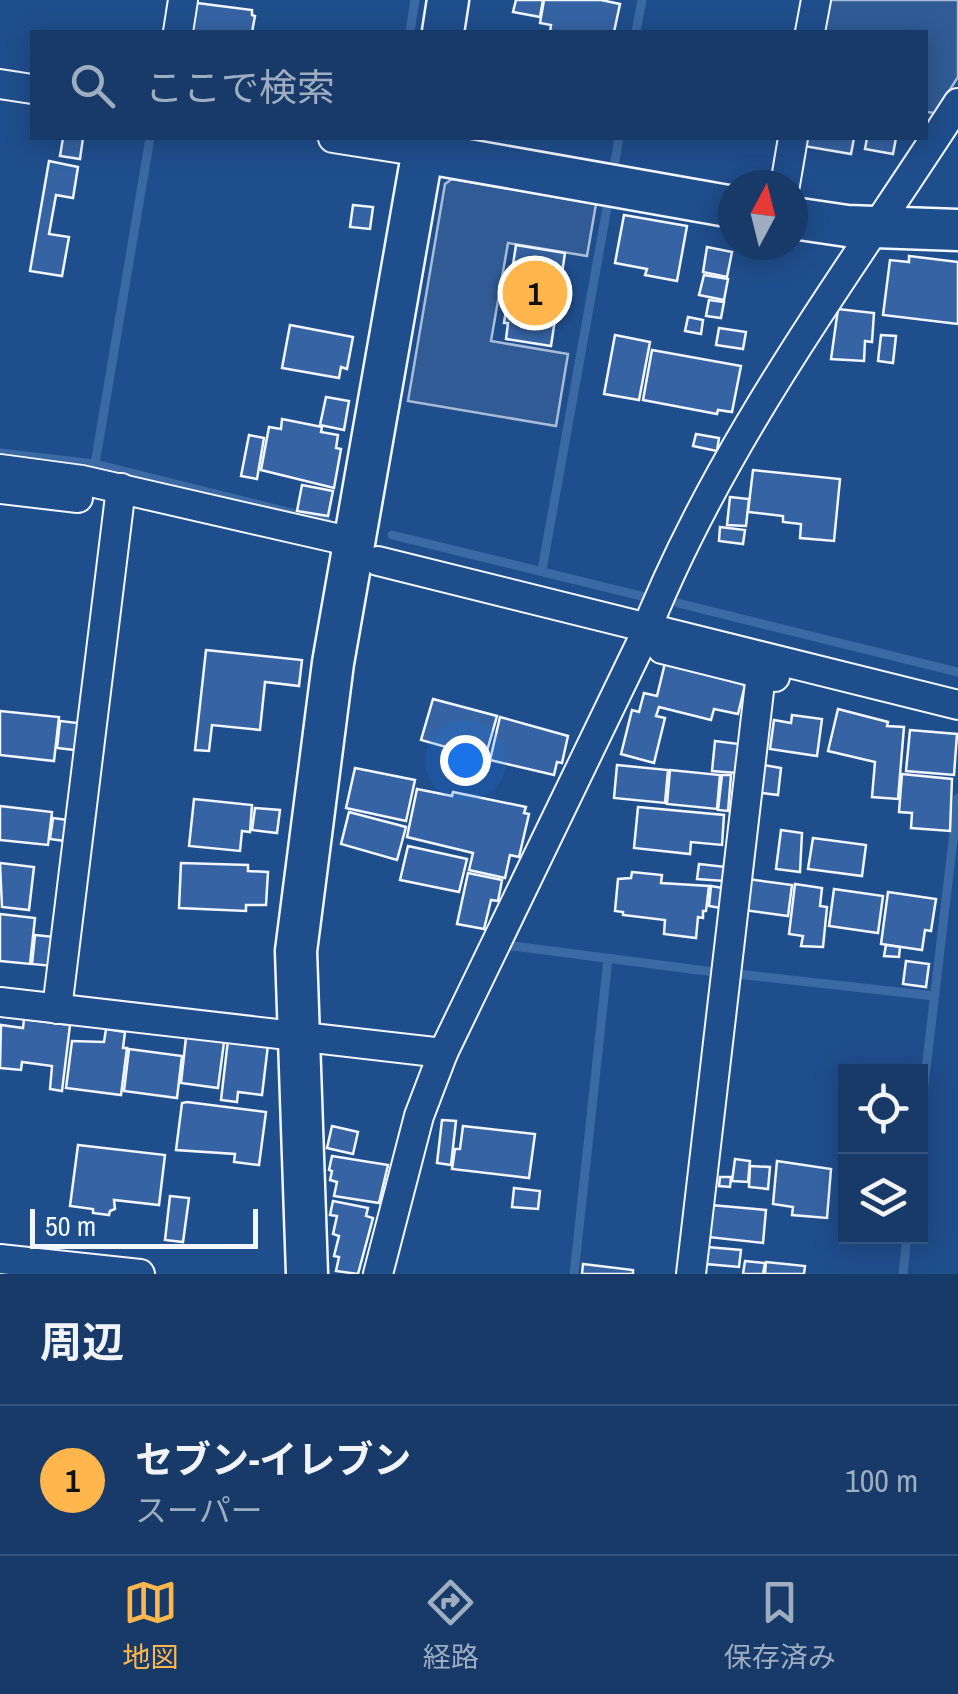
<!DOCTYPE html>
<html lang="ja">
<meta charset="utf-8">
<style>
:root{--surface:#173a69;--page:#20416f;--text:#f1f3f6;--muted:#9eadc0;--line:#36547d;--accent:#ffb74d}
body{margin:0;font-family:"Archivo Narrow","Noto Sans JP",sans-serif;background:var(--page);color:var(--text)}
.controls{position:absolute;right:30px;bottom:30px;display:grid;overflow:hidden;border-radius:0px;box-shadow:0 5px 25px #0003}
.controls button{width:90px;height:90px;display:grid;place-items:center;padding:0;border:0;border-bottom:2px solid var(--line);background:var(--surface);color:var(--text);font:50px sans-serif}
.compass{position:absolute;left:718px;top:170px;width:90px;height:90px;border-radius:50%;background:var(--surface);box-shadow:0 5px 25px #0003;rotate:7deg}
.scale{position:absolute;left:30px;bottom:25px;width:228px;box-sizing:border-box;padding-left:10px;border:5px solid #f2f6ff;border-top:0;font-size:28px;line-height:35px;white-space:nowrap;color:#f2f6ff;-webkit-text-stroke:8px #1f4e8c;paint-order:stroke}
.you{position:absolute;left:465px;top:760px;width:35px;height:35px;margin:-25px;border:8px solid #fff;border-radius:50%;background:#1a73e8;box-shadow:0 0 0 15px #1a73e833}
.badge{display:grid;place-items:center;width:65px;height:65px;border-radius:50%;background:var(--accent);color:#111;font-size:32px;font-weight:700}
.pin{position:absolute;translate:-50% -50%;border:5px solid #fff;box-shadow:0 2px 10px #0006}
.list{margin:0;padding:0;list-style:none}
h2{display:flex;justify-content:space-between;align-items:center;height:130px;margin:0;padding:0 40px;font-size:42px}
h2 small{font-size:32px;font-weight:400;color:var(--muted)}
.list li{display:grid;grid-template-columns:65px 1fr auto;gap:30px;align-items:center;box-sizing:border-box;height:150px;padding:0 40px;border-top:2px solid var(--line)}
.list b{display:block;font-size:38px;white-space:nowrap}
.list p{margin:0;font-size:32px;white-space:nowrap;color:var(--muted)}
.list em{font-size:32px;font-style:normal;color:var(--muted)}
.icon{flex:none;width:55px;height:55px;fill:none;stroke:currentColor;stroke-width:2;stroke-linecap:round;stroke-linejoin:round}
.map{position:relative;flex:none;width:958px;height:1274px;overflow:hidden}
.search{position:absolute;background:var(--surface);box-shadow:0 5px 25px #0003;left:30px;right:30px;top:30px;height:110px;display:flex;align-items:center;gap:25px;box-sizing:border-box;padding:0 35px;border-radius:0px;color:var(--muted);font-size:38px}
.sheet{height:280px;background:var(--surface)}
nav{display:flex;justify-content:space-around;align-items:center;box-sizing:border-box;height:140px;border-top:2px solid var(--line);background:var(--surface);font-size:28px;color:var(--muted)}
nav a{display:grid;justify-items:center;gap:5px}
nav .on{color:var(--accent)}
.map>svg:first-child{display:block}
</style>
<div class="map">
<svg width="958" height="1274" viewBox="0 0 958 1274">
<rect width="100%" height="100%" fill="#1f4e8c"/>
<g fill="#305b95" stroke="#a8bbd7" stroke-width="2.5">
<polygon points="826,0 958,0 958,77 935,113 926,112 926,32 821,32"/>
<polygon points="452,179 596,204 587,256 508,243 491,341 568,354 556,426 408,401 445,184"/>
</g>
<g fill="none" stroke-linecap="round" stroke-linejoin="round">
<g stroke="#3b69a3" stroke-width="9">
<polyline points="410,32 415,0"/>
<polyline points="636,32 642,0"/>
<polyline points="614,167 619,138"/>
<polyline points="0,453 95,464 327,522"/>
<polyline points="95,464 150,138"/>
<polyline points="392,535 645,597"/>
<polyline points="542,570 607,208"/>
<polyline points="678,603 957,672"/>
<polyline points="513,946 714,972"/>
<polyline points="737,974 935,996"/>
<polyline points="920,1119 958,798"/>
<polyline points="574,1274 608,959"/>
<polyline points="903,1274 907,1236"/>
</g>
</g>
<g fill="#3563a3" stroke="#f2f6ff" stroke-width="2.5">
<polygon points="516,0 543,0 540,17 513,12"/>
<polygon points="544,0 601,0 620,4 614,32 550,32 551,25 540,23"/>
<polygon points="197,3 252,10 252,15 255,16 252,32 192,32"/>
<polygon points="63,138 83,138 80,159 60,156"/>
<polygon points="799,138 854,138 851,154 798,145"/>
<polygon points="867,138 896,138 893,154 865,149"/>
<polygon points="49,161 78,167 73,198 56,195 49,234 69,237 62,276 30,271"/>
<polygon points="353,205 373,207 370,229 350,227"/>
<polygon points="624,215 687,226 677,281 645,275 647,269 615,263"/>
<polygon points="516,245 565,253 551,346 506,339 508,323 504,323"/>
<polygon points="707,247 732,252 727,277 703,272"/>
<polygon points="909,256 958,262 958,324 883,315 890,260 909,262"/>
<polygon points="704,275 728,279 724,300 699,295"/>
<polygon points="709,300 724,302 721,318 706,316"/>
<polygon points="838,309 874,313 872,342 865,341 864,361 831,359"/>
<polygon points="688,317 703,320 701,334 685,331"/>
<polygon points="290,325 353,337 347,369 341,367 339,378 282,368"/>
<polygon points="719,328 746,332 743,349 716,345"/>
<polygon points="615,335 650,342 639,400 604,394"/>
<polygon points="881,335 896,336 893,363 878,361"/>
<polygon points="652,350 741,366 732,412 718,410 717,414 643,400"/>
<polygon points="326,397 349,401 344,430 320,425"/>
<polygon points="282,419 322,427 321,432 338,435 336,448 341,449 334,488 261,470 269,427 281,429"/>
<polygon points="696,434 719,438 717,451 693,446"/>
<polygon points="249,435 264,438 257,479 241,476"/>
<polygon points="753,470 840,479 834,541 800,538 801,524 783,522 783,516 748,512"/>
<polygon points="302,485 333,491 328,516 297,511"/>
<polygon points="730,497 749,499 746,526 727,525"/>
<polygon points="720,527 745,530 743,544 719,541"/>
<polygon points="206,650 302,660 299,686 265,682 260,730 212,725 209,751 195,750"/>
<polygon points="665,663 745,685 738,714 714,709 711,720 659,707 656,716 665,718 654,763 621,754 632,710 639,712 644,693 657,696"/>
<polygon points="433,699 497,716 485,758 421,740"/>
<polygon points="838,709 888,722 887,726 904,727 898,799 872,797 875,762 828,751"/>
<polygon points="0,711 59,717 54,761 0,755"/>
<polygon points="792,715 822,719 817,756 770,749 774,720 791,723"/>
<polygon points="500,717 568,736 562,763 557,762 554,775 490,760"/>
<polygon points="60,721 78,723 75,750 57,748"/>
<polygon points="910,730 957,734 954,775 906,771"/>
<polygon points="715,741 739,744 737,773 712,771"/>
<polygon points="758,764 781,768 778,795 754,792"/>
<polygon points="617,765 668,770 665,803 614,798"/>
<polygon points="355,768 415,780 406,821 346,808"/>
<polygon points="670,770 720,775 717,809 667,804"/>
<polygon points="902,774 952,779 950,831 911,828 912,813 899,812"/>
<polygon points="722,775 731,775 728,811 718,810"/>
<polygon points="417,789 452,796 453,792 526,807 524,813 529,814 519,857 510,855 505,878 469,870 473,853 407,837"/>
<polygon points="194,799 252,805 250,832 242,831 240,851 189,846"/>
<polygon points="0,806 52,812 48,845 0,840"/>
<polygon points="638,807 724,815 722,845 691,842 690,854 634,848"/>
<polygon points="255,808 280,810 277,833 252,830"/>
<polygon points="349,812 406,827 397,860 341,844"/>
<polygon points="53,818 68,820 65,841 50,839"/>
<polygon points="781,830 802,833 800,872 776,869"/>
<polygon points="813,838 866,845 862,876 808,869"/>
<polygon points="408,846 467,859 459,892 400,880"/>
<polygon points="0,863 34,867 29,910 2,907"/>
<polygon points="181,863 248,865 248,871 268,872 266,905 246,905 246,911 179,908"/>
<polygon points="699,864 726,867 724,881 697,879"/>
<polygon points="632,872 662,875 661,883 709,886 706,911 703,911 703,918 698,917 696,938 664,934 665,920 623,915 623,912 615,911 618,879 631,878"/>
<polygon points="468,873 502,880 498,901 491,900 484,929 457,924"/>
<polygon points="748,879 792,885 788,916 744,910"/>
<polygon points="795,884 822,888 820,906 827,907 823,947 801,946 803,936 789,934"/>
<polygon points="711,886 723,888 721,908 709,906"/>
<polygon points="834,889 883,896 878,933 829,926"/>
<polygon points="888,892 936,899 931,931 925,930 922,950 881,944"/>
<polygon points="0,914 35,918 30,964 0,961"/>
<polygon points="35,935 55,937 52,966 32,964"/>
<polygon points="886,945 900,947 899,957 884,956"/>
<polygon points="906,961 929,964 926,987 903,984"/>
<polygon points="24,1019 70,1025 62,1091 50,1089 52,1066 22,1062 21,1070 0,1068 1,1025 23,1028"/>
<polygon points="106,1029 125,1032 123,1048 127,1048 121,1095 66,1088 72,1041 104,1042"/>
<polygon points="186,1037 224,1042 218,1088 181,1083"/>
<polygon points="228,1040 268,1045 262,1095 238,1092 237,1102 221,1100"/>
<polygon points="129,1049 182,1056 177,1098 124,1091"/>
<polygon points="187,1102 266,1112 259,1165 234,1162 235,1154 176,1150 182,1103"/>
<polygon points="442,1120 456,1121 451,1165 437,1163"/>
<polygon points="332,1126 358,1132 353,1154 327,1148"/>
<polygon points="463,1126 535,1134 529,1178 452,1169 455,1149 460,1149"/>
<polygon points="78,1145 165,1155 159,1205 114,1200 115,1209 110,1211 109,1215 93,1213 93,1209 70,1206"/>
<polygon points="332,1156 388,1165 379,1203 334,1196 337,1182 330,1180 332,1171 329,1170"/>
<polygon points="735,1159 750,1161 748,1182 732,1181"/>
<polygon points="777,1161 831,1169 827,1218 792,1215 793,1207 773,1204"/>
<polygon points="750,1166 770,1167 768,1189 749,1187"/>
<polygon points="720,1177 731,1177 730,1187 719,1186"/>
<polygon points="514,1188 540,1191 538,1209 512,1207"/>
<polygon points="170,1196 189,1198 183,1242 165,1240"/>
<polygon points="333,1201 368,1208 366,1216 373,1218 358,1274 336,1271 339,1257 334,1256 339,1236 333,1234 337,1216 330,1215"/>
<polygon points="711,1205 766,1210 763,1243 708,1237"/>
<polygon points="707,1247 741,1250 739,1267 706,1264"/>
<polygon points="745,1261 765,1263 763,1274 743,1274"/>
<polygon points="766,1262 805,1266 804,1274 765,1274"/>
<polygon points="583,1264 633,1270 633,1274 582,1274"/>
</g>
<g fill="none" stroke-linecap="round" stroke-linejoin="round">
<defs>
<g id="street">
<polyline points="178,32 183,0"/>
<polyline points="810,32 816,0"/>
<polyline points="0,84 32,89"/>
<polyline points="333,138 422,152"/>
<polyline points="785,185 793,138"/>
<polyline points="0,469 82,480 353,542"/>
<polyline points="0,489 78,498"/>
<polyline points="378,561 958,705"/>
<polyline points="662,649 775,677"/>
<polyline points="0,1002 443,1053"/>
<polyline points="57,1009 121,488"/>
<polyline points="0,1259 140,1274"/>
<path d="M378,1274L419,1116L443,1053L641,643C716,448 846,277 958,103"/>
<polyline points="691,1274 761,674"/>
</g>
<g id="secondary">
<polyline points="443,32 448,0"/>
<polyline points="422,152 733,207"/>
<polyline points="793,218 847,226 958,230"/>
<polyline points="307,1274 296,951 333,663 425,138"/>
</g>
</defs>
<use href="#street" stroke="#f2f6ff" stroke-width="32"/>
<use href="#secondary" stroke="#f2f6ff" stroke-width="45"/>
<use href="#street" stroke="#1f4e8c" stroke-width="28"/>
<use href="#secondary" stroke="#1f4e8c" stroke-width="40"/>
</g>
</svg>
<div class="controls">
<button><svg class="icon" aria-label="locate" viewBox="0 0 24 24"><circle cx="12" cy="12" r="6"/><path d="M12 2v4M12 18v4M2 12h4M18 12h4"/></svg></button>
<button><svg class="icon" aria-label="layers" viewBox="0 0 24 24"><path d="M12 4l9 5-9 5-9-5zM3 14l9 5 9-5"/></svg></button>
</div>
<svg class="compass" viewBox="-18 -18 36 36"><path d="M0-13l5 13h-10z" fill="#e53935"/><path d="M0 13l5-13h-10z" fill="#9eadc0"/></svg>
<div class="scale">50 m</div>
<div class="you"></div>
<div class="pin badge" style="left:535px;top:293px">1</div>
<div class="search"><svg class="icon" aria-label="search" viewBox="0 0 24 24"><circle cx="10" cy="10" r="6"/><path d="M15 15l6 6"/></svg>ここで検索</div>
</div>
<section class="sheet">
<h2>周辺<small></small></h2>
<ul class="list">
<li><span class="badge">1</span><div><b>セブン-イレブン</b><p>スーパー</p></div><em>100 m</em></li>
</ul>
</section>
<nav>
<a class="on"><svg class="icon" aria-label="map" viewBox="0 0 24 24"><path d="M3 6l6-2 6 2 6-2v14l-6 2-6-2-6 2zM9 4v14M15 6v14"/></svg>地図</a>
<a><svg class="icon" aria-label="directions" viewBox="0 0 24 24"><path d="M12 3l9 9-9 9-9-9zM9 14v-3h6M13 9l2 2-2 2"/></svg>経路</a>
<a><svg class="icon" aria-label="saved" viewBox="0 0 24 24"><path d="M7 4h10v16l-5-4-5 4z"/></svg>保存済み</a>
</nav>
